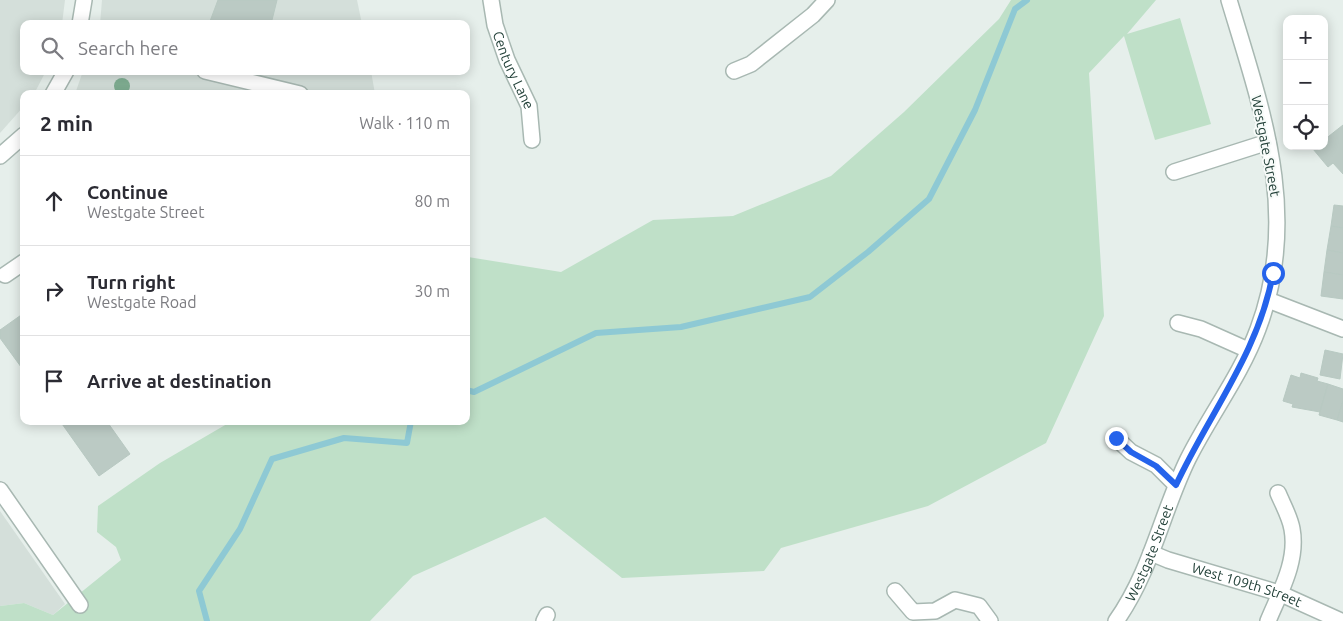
<!DOCTYPE html>
<meta charset="utf-8">
<style>
:root{--surface:#fff;--page:#f2f2f3;--text:#2b2b33;--muted:#7c7c81;--line:#e1e1e2}
body{margin:0;font-family:Ubuntu,sans-serif;background:var(--page);color:var(--text)}
.controls{position:absolute;right:15px;top:15px;display:grid;overflow:hidden;border-radius:10px;box-shadow:0 2px 12px #0003}
.controls button{width:45px;height:45px;display:grid;place-items:center;padding:0;border:0;border-bottom:1px solid var(--line);background:var(--surface);color:var(--text);font:25px sans-serif}
.stop{position:absolute;width:15px;height:15px;margin:-11px;border:4px solid #2563eb;border-radius:50%;background:#fff}
.stop.end{background:#2563eb;border-color:#fff;box-shadow:0 1px 5px #0008}
.list{margin:0;padding:0;list-style:none}
h2{display:flex;justify-content:space-between;align-items:center;height:65px;margin:0;padding:0 20px;font-size:21px}
h2 small{font-size:16px;font-weight:400;color:var(--muted)}
.list li{display:grid;grid-template-columns:32px 1fr auto;gap:15px;align-items:center;box-sizing:border-box;height:90px;padding:0 20px;border-top:1px solid var(--line)}
.list b{display:block;font-size:19px;white-space:nowrap}
.list p{margin:0;font-size:16px;white-space:nowrap;color:var(--muted)}
.list em{font-size:16px;font-style:normal;color:var(--muted)}
.icon{flex:none;width:28px;height:28px;fill:none;stroke:currentColor;stroke-width:2;stroke-linecap:round;stroke-linejoin:round}
.map{position:relative;flex:none;width:1343px;height:621px;overflow:hidden}
.search{position:absolute;background:var(--surface);box-shadow:0 2px 12px #0003;left:20px;top:20px;width:450px;height:55px;display:flex;align-items:center;gap:12px;box-sizing:border-box;padding:0 18px;border-radius:10px;color:var(--muted);font-size:19px}
.panel{position:absolute;background:var(--surface);box-shadow:0 2px 12px #0003;left:20px;top:90px;width:450px;height:335px;border-radius:10px}
.map>svg:first-child{display:block}
</style>
<div class="map">
<svg width="1343" height="621" viewBox="0 0 1343 621">
<rect width="100%" height="100%" fill="#e6efeb"/>
<g fill="#d4dfda">
<polygon points="0,0 65,0 62,24 24,24 24,71 46,71 34,94 24,94 24,106 0,133"/>
<polygon points="102,0 357,0 362,24 100,24"/>
<polygon points="83,71 371,71 375,94 75,94"/>
<polygon points="0,511 65,604 53,615 24,603 0,606"/>
</g>
<polygon fill="#bfe0c8" points="1011,0 1156,0 1127,34 1180,18 1211,124 1155,140 1124,36 1089,73 1104,316 1046,443 928,506 781,548 764,571 622,578 545,517 413,576 370,621 0,621 0,606 24,603 53,615 121,560 116,547 97,532 98,506 160,463 232,421 466,421 466,259 468,257 561,272 653,220 733,216 831,176 904,112 999,19"/>
<g fill="none" stroke-linecap="round" stroke-linejoin="round">
<g stroke="#8ec9d4" stroke-width="6">
<polyline points="466,390 474,392 596,333 681,327 810,297 868,252 929,199 975,110 1015,9 1027,0"/>
<polyline points="207,621 199,591 240,529 272,459 344,438 407,443 411,421"/>
</g>
</g>
<g fill="#bbcac4" stroke="#b8c9c2">
<polygon points="218,0 277,0 271,24 209,24"/>
<polygon points="1343,125 1343,174 1333,163 1328,167 1313,149 1324,146 1324,140"/>
<polygon points="1334,205 1343,206 1343,228 1331,226"/>
<polygon points="1331,226 1343,228 1343,253 1327,250"/>
<polygon points="1327,250 1343,253 1343,275 1324,272"/>
<polygon points="1324,272 1343,275 1343,299 1321,296"/>
<polygon points="24,313 24,371 0,338 0,330"/>
<polygon points="1325,350 1343,354 1340,379 1320,375"/>
<polygon points="1301,373 1318,378 1317,381 1328,384 1320,412 1292,407 1293,404 1283,401 1291,375 1300,378"/>
<polygon points="1328,384 1343,389 1343,401 1337,420 1319,415"/>
<polygon points="1343,401 1343,422 1337,420"/>
<polygon points="60,421 110,421 108,423 130,454 99,476"/>
</g>
<g fill="none" stroke-linecap="round" stroke-linejoin="round">
<defs>
<g id="minor">
<path id="s1" d="M491,0L495,25L507,60L529,106L532,140"/>
<polyline points="80,24 84,0"/>
<polyline points="205,71 300,94"/>
<polyline points="734,71 751,64 813,15 827,0"/>
<polyline points="53,94 66,71"/>
<polyline points="0,156 24,135"/>
<polyline points="1174,172 1268,142"/>
<polyline points="5,275 24,262"/>
<polyline points="1268,300 1343,329"/>
<polyline points="1178,323 1201,329 1248,350"/>
<polyline points="1116,438 1131,452 1156,465 1176,485"/>
<polyline points="0,490 80,605"/>
<path id="s2" d="M1151,553L1168,560L1279,593L1341,621"/>
<polyline points="895,591 913,612 935,611 955,600 979,606 990,621"/>
<polyline points="544,621 547,615"/>
<path id="s3" d="M1116,621C1151,572 1162,512 1188,459C1210,415 1241,375 1258,329C1301,215 1262,110 1229,0"/>
<path d="M1268,621C1280,592 1298,561 1292,529C1290,517 1283,505 1278,493"/>
</g>
</defs>
<use href="#minor" stroke="#a8b8b2" stroke-width="18"/>
<use href="#minor" stroke="#fff" stroke-width="15"/>
</g>
<circle fill="#80af93" cx="122" cy="86" r="8"/>
<g fill="none" stroke-linecap="round" stroke-linejoin="round">
<path stroke="#2563eb" stroke-width="6" d="M1116,438L1131,452L1156,466L1176,485C1209,414 1259,352 1273,273"/>
</g>
<g text-anchor="middle" stroke-width="4" stroke-linejoin="round" paint-order="stroke">
<g font-size="14" fill="#24423a" stroke="#f7fbf9">
<text dy="5" stroke="none"><textPath href="#s1" startOffset="74">Century Lane</textPath></text>
<text transform="translate(1266 146) rotate(79)" y="5">Westgate Street</text>
<text dy="5" stroke="none"><textPath href="#s3" startOffset="76">Westgate Street</textPath></text>
<text dy="5" stroke="none"><textPath href="#s2" startOffset="101">West 109th Street</textPath></text>
</g>
</g>
</svg>
<div class="controls">
<button>+</button>
<button>−</button>
<button><svg class="icon" aria-label="locate" viewBox="0 0 24 24"><circle cx="12" cy="12" r="6"/><path d="M12 2v4M12 18v4M2 12h4M18 12h4"/></svg></button>
</div>
<div class="stop" style="left:1273px;top:273px"></div>
<div class="stop end" style="left:1116px;top:438px"></div>
<div class="search"><svg class="icon" aria-label="search" viewBox="0 0 24 24"><circle cx="10" cy="10" r="6"/><path d="M15 15l6 6"/></svg>Search here</div>
<section class="panel">
<h2>2 min<small>Walk · 110 m</small></h2>
<ul class="list">
<li><svg class="icon" aria-label="ahead" viewBox="0 0 24 24"><path d="M12 20V5M6 11l6-6 6 6"/></svg><div><b>Continue</b><p>Westgate Street</p></div><em>80 m</em></li>
<li><svg class="icon" aria-label="right" viewBox="0 0 24 24"><path d="M7 20v-9h11M14 6l5 5-5 5"/></svg><div><b>Turn right</b><p>Westgate Road</p></div><em>30 m</em></li>
<li><svg class="icon" aria-label="arrive" viewBox="0 0 24 24"><path d="M6 21V4h12l-3 4 3 4H6"/></svg><div><b>Arrive at destination</b></div></li>
</ul>
</section>
</div>
